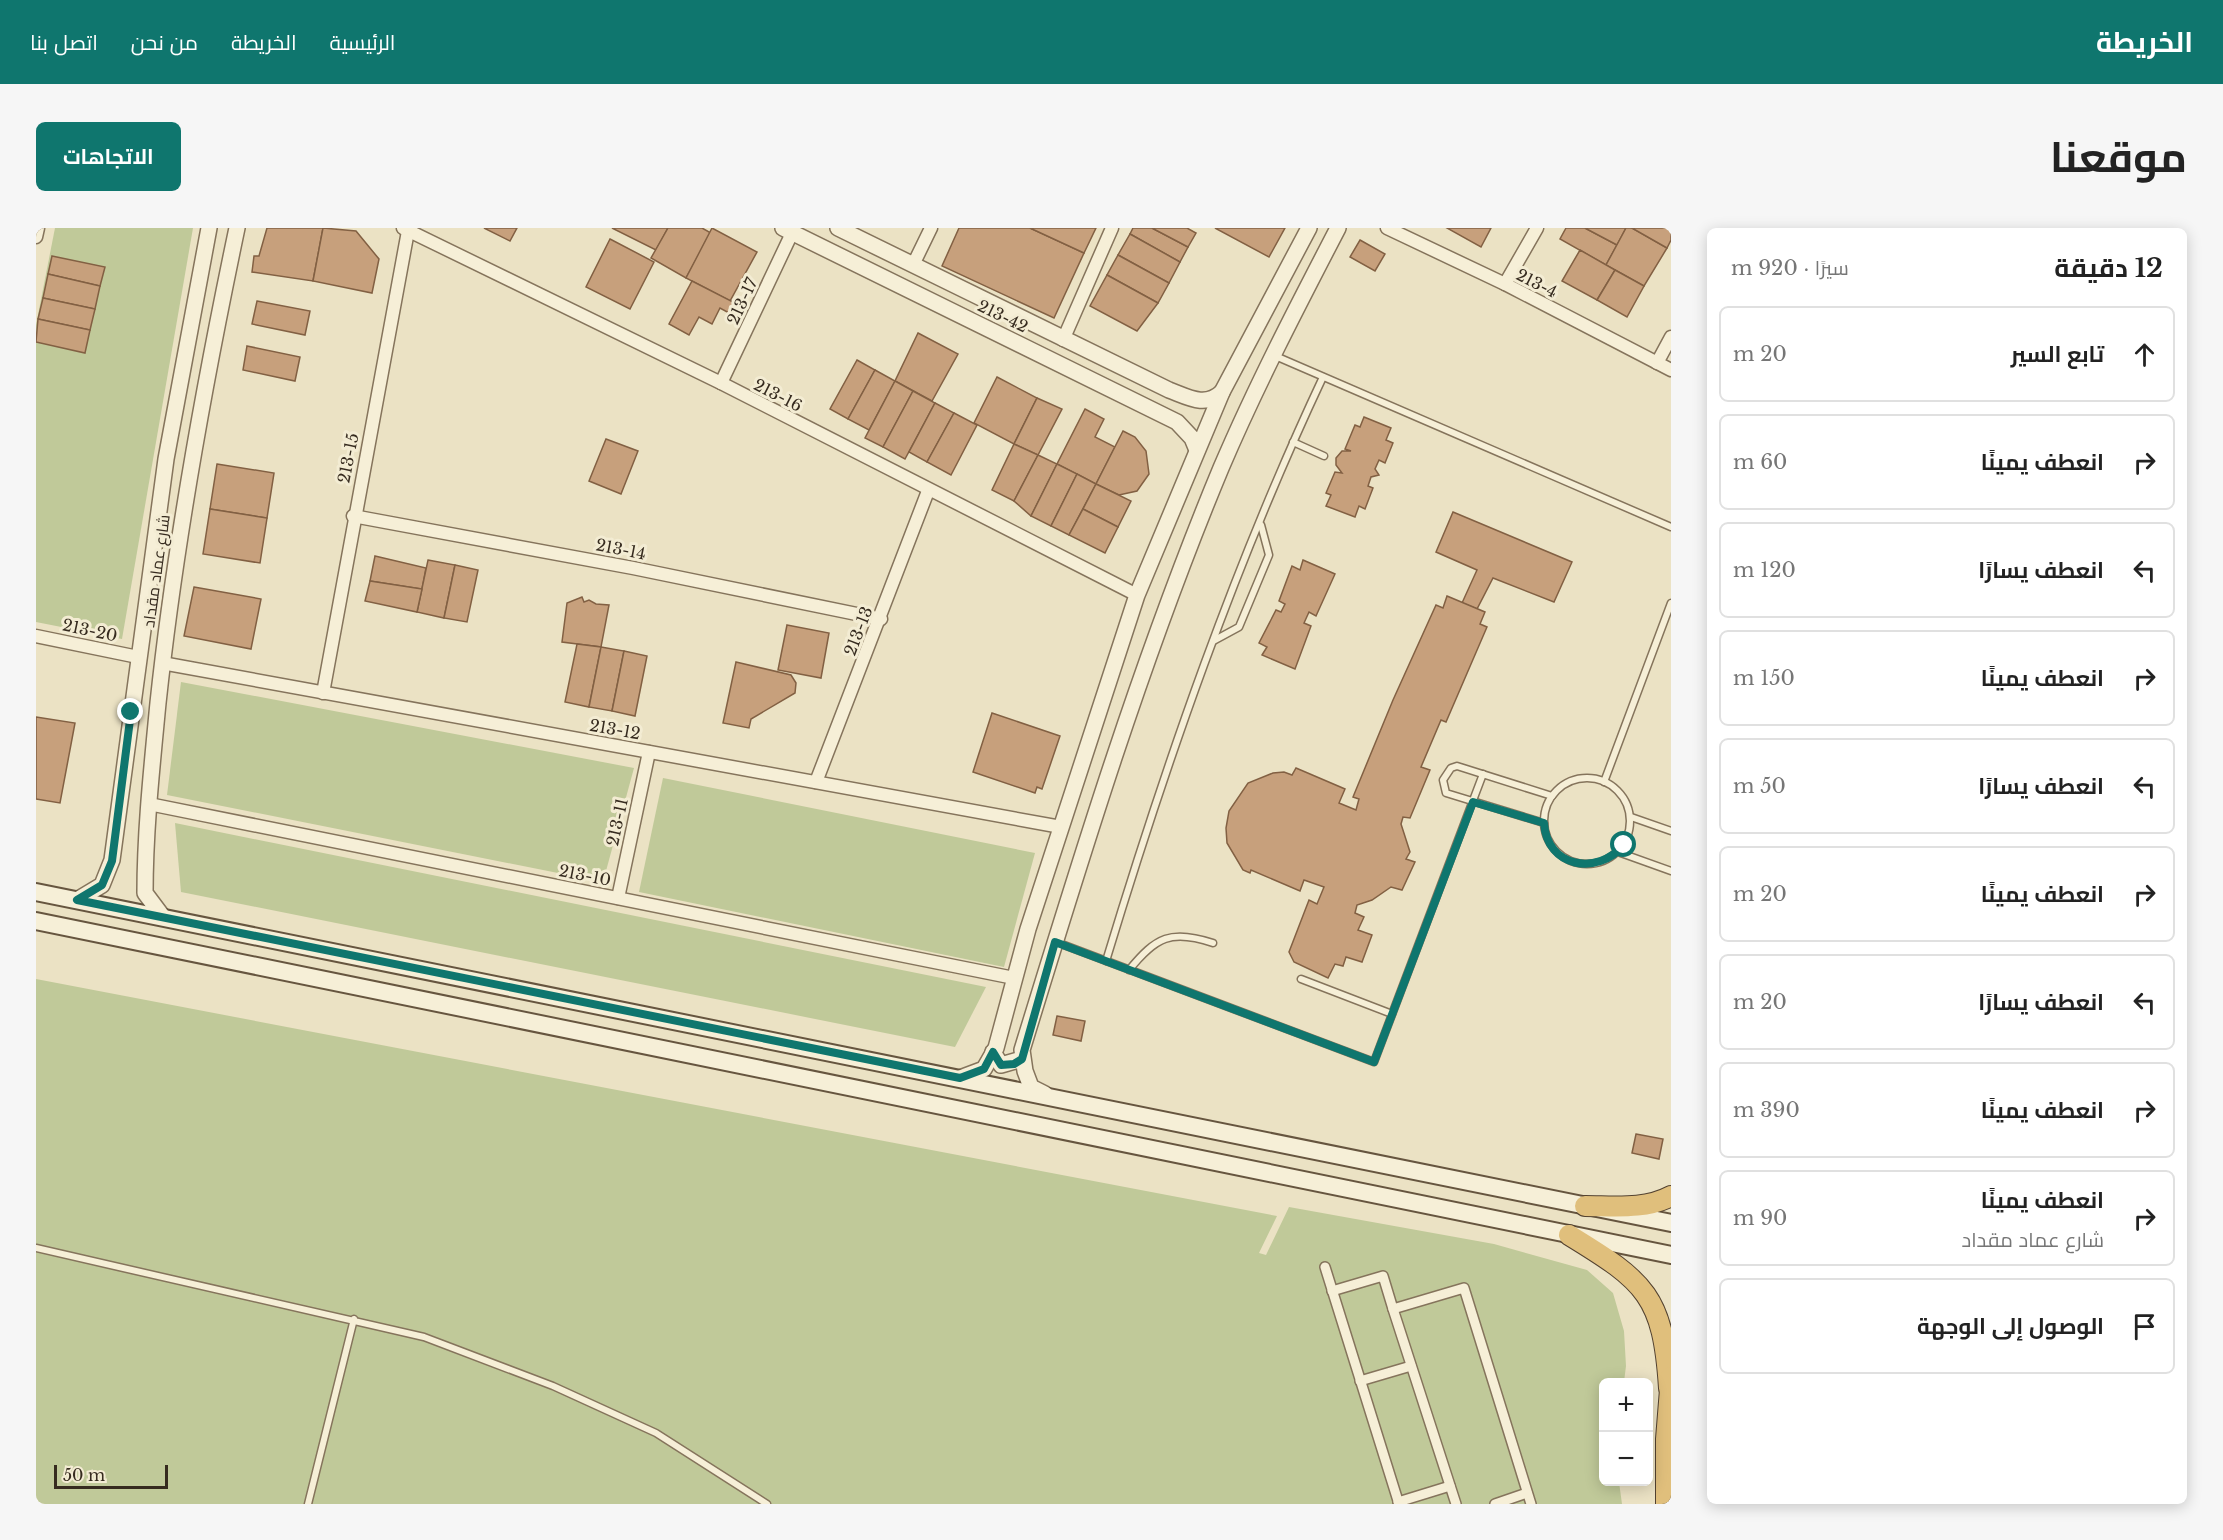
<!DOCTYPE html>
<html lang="ar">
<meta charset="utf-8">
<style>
:root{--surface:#fff;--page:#f6f6f6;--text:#222;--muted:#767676;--line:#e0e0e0;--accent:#0f766e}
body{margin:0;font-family:"Libre Baskerville",Cairo,serif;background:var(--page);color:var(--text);direction:rtl}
.controls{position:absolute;right:18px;bottom:18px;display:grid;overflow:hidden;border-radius:9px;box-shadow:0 3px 15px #0003}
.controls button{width:54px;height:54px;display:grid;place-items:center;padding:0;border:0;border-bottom:2px solid var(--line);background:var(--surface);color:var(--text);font:30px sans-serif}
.scale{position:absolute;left:18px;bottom:15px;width:114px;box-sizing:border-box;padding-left:6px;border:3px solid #362b1f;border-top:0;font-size:16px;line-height:21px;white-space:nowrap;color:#362b1f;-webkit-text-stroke:4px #f3ecd3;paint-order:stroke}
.stop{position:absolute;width:18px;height:18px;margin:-14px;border:4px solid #0f766e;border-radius:50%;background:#fff}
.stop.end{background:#0f766e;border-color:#fff;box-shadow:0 2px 6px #0008}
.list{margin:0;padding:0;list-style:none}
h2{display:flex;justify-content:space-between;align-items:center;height:78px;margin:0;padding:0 24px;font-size:26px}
h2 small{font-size:20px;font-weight:400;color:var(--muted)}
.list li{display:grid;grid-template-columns:39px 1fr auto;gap:18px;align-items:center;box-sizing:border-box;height:96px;margin:0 12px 12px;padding:0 12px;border:2px solid var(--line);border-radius:9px}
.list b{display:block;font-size:22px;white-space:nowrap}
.list p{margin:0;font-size:20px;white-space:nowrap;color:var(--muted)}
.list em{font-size:20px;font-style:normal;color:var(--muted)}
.icon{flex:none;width:33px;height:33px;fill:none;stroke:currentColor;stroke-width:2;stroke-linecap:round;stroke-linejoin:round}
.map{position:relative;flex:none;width:1635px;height:1276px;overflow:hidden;direction:ltr;border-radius:9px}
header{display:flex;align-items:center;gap:36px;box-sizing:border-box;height:84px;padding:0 30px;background:var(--accent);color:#fff}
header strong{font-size:28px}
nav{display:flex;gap:33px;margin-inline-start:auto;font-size:21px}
.intro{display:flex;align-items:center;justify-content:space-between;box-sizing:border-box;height:144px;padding:0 36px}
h1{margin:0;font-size:42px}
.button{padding:15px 27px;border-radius:9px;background:var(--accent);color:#fff;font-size:21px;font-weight:700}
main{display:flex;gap:36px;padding:0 36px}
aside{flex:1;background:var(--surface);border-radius:9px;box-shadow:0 3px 15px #0003}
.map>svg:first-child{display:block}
</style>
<header>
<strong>الخريطة</strong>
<nav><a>الرئيسية</a><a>الخريطة</a><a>من نحن</a><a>اتصل بنا</a></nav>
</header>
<div class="intro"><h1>موقعنا</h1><a class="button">الاتجاهات</a></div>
<main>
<aside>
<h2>12 دقيقة<small>سيرًا · 920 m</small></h2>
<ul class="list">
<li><svg class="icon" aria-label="ahead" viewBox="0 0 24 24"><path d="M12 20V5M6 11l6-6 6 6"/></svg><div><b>تابع السير</b></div><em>20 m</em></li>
<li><svg class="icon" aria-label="right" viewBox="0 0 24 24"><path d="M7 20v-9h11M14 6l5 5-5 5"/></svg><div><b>انعطف يمينًا</b></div><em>60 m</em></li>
<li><svg class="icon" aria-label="left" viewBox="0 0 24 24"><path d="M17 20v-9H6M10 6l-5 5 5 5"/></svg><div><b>انعطف يسارًا</b></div><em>120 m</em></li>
<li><svg class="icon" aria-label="right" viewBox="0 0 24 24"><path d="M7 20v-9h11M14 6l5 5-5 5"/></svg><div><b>انعطف يمينًا</b></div><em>150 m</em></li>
<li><svg class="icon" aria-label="left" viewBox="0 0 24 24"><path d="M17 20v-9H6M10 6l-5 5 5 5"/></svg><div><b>انعطف يسارًا</b></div><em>50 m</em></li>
<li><svg class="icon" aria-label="right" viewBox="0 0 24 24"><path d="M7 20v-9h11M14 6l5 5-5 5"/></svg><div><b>انعطف يمينًا</b></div><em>20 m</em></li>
<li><svg class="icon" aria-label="left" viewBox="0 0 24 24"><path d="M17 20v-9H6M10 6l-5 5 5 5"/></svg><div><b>انعطف يسارًا</b></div><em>20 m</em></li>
<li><svg class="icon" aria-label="right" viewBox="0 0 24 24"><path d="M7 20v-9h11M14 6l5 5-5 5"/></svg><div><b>انعطف يمينًا</b></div><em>390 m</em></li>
<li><svg class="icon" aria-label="right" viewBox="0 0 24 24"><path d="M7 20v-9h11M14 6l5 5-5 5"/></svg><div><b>انعطف يمينًا</b><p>شارع عماد مقداد</p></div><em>90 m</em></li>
<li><svg class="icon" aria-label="arrive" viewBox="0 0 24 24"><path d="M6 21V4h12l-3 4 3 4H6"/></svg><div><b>الوصول إلى الوجهة</b></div></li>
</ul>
</aside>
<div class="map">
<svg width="1635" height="1276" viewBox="0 0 1635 1276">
<rect width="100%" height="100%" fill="#ebe2c4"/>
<g fill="#c0c999">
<polygon points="19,0 157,0 86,411 0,394 0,97"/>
<polygon points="145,454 598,540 567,654 131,567"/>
<polygon points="627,550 999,625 968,739 603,664"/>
<polygon points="139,595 950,759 919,819 145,664"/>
<polygon points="0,751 1241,988 1223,1025 1230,1027 1253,979 1458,1016 1551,1042 1577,1065 1588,1103 1590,1138 1588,1154 1568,1154 1568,1254 1583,1254 1586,1276 0,1276"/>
</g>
<g fill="#c7a07c" stroke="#826043" stroke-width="1.5">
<polygon points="231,0 287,0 277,53 216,44 218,28 223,28"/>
<polygon points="287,0 320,3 343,31 336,65 277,53"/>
<polygon points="448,0 481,0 474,13"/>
<polygon points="576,0 632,0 620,22"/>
<polygon points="632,0 666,0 675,5 650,50 615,30"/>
<polygon points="676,0 721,24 694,73 650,50"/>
<polygon points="923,0 994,0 1048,25 1018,90 906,38"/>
<polygon points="994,0 1060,0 1048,25"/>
<polygon points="1097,0 1116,0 1152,19 1144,34 1094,6"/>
<polygon points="1116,0 1151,0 1160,5 1152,19"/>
<polygon points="1179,0 1249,0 1233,29"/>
<polygon points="1411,0 1455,0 1445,19"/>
<polygon points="1530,0 1549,0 1581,17 1570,37 1524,11"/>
<polygon points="1549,0 1590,0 1581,17"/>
<polygon points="1590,0 1596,0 1631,20 1608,58 1570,37"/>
<polygon points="1596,0 1635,0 1635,12 1631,20"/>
<polygon points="1094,6 1144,34 1133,55 1082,27"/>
<polygon points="574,11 618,34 594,81 550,59"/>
<polygon points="1324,12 1349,26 1339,43 1314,29"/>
<polygon points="1544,22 1579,42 1561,72 1526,53"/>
<polygon points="1082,27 1133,55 1122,75 1071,47"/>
<polygon points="16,28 69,39 64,58 12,46"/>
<polygon points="1579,42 1608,58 1591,89 1561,72"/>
<polygon points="12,46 64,58 59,81 7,70"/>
<polygon points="1071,47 1122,75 1101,103 1054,78"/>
<polygon points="656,53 699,75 693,85 684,80 676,96 663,89 653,107 633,96"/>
<polygon points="7,70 59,81 54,102 2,91"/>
<polygon points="221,73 274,83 269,107 216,96"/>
<polygon points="2,91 54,102 49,125 0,114"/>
<polygon points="882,105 922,126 896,173 859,153"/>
<polygon points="211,118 264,129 259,153 207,142"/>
<polygon points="821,132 839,142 812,191 794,181"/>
<polygon points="839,142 859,153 833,202 812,191"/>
<polygon points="961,149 1001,170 978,216 938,195"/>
<polygon points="859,153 877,163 847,219 829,210"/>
<polygon points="877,163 899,175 869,231 847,219"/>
<polygon points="1001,170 1026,181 1002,227 978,216"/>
<polygon points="899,175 918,185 891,234 873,224"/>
<polygon points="1049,181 1068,191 1059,209 1079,219 1060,256 1021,236"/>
<polygon points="918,185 941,197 915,247 891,234"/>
<polygon points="1328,189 1355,200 1350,212 1357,215 1349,235 1343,232 1339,241 1343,247 1335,249 1332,258 1337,260 1329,281 1323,278 1319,289 1290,278 1295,267 1290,265 1299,244 1306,245 1300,237 1300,230 1306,223 1315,223 1309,221 1319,197 1324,199"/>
<polygon points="1087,203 1099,209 1110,223 1113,246 1101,263 1083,267 1060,256"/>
<polygon points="570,211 602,223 585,266 553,253"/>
<polygon points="978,216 1002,227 978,273 956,262"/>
<polygon points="1002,227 1021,236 995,288 978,273"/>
<polygon points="181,236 238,245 231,290 174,281"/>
<polygon points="1021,236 1041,246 1015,298 995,288"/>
<polygon points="1041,246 1060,256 1033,307 1015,298"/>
<polygon points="1060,256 1095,273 1082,299 1047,281"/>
<polygon points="174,281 231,290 224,335 167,326"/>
<polygon points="1047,281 1082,299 1069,325 1033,307"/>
<polygon points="1417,284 1536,334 1518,374 1457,350 1441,381 1426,375 1441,342 1400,324"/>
<polygon points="339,328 390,340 386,361 334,353"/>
<polygon points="392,332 419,337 408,390 381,384"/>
<polygon points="1267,332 1299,346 1280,388 1273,384 1268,395 1275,398 1259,441 1226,427 1231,419 1223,415 1240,382 1245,384 1249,376 1243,373 1256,338 1264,342"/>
<polygon points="419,337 442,342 431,394 408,390"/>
<polygon points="334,353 386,361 381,384 329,373"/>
<polygon points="158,359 225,371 215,421 148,408"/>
<polygon points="1411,368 1449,384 1444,396 1451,399 1410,494 1405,492 1385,539 1394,542 1374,590 1367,589 1365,596 1374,624 1370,631 1379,634 1366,662 1355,659 1336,672 1321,677 1319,685 1328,689 1322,702 1336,707 1326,734 1310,729 1307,738 1299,736 1292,750 1258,734 1253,724 1273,672 1281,676 1288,659 1268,652 1264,663 1215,642 1214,645 1207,642 1191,615 1190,600 1193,583 1212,555 1237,545 1248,544 1256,547 1260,540 1309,561 1303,575 1320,582 1323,571 1317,569 1357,472 1400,377 1407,380"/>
<polygon points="546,369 548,374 553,372 560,376 573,377 565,419 526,414 531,375"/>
<polygon points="751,397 793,405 785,450 742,442"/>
<polygon points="541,416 565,419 553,479 529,474"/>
<polygon points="565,419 588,423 576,483 553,479"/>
<polygon points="588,423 611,428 599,488 576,483"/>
<polygon points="700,434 755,447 760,455 759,465 715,491 713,500 687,495"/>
<polygon points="956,485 1024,508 1006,561 1001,559 999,565 937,544"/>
<polygon points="0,489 39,495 24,575 0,571"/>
<polygon points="1021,788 1049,793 1045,813 1017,807"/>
<polygon points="1600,906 1627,911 1623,931 1596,925"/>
</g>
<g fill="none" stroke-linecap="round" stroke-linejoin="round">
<defs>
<g id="service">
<polyline points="1237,127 1635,299"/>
<polyline points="1257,214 1288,228"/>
<polyline points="1179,412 1203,399 1233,327 1225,297"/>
<circle cx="1551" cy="593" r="43"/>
<polyline points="1568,554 1635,375"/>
<polyline points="1595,589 1635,603"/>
<polyline points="1508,595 1410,565 1407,552 1415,540 1421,538 1516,568"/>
<polyline points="1582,624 1635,643"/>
<polyline points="1020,714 1338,834 1447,546"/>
<path d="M1070,733C1130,535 1199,336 1287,149"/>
<path d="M1093,742C1120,709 1135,701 1177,715"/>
<polyline points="1265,751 1356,786"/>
<polyline points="0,1020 388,1109 517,1158 620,1205 731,1276"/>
<polyline points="272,1276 318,1091"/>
</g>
<g id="pedestrian">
<polyline points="1289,1039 1363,1276"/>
<polyline points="1296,1063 1347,1048 1357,1081"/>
<polyline points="1324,1153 1375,1138"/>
<polyline points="1362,1274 1414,1258"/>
<polyline points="1420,1276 1357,1081 1428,1060 1495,1276"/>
<polyline points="1459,1276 1491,1265"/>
</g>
<g id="minor">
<polyline points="367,0 685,155 1101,367"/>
<polyline points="1351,0 1469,56 1635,142"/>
<polyline points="0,9 2,0"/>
<polyline points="877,37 895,0"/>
<polyline points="1469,56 1501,0"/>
<polyline points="1027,112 1076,0"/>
<polyline points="1621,135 1635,109"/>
<polyline points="685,155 756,5"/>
<polyline points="317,288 597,340 845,391"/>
<polyline points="0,408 102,429"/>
<polyline points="126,435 1025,599"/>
<polyline points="287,465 372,3"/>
<polyline points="780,554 892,263"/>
<polyline points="113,576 978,750"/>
<polyline points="582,670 613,524"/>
</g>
<g id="tertiary">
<polyline points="747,0 1141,194 1156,210 1161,222"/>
<path d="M802,0L1133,162C1152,169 1169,180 1186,164"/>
<polyline points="41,672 66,657 76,632 130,231 173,0"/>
<path d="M127,689L109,665C109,602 116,538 122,475C139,315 168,157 201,0"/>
<polyline points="957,824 965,837 986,831"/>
<polyline points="924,850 948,841 960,820 992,701 1101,367 1186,164 1273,0"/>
<path d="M1009,866L995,859L989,843L986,822C1046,626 1106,430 1185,240C1220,158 1261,79 1302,0"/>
</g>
<g id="secondary">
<polyline points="0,664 1635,995"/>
<polyline points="0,693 1635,1027"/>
</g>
<g id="trunk">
<path d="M1549,978C1578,978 1609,982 1635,968"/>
<path d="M1533,1007C1610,1054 1627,1068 1633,1160"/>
<polyline points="1630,1276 1630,1211 1635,1149"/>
</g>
</defs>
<use href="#service" stroke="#85745c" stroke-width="9"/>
<use href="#pedestrian" stroke="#85745c" stroke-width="12"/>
<use href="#minor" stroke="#85745c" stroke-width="15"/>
<use href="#tertiary" stroke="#85745c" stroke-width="18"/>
<use href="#secondary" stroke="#66553f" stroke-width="20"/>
<use href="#trunk" stroke="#534230" stroke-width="22"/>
<use href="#service" stroke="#f6efd7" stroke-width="6"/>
<use href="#pedestrian" stroke="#f6efd7" stroke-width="9"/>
<use href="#minor" stroke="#f6efd7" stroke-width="12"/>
<use href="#tertiary" stroke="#f6efd7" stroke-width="15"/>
<use href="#secondary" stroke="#f6efd7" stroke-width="16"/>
<use href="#trunk" stroke="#e0bf7c" stroke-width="20"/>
</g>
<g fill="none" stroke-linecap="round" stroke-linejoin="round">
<path stroke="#0f766e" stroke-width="8" d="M95,484L76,633L66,657L41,672L924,850L948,841L957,824L965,837L978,836L986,831L1019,714L1338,834L1437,574L1508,595C1511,640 1561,648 1588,617"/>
</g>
<g text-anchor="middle" stroke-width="6" stroke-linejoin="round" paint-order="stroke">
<g font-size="16" fill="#362b1f" stroke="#f3ecd3">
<text transform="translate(1501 55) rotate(27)" y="6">213-4</text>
<text transform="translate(706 73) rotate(-65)" y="6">213-17</text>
<text transform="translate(967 88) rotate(26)" y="6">213-42</text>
<text transform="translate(742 167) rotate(27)" y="6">213-16</text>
<text transform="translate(312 230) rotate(-79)" y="6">213-15</text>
<text transform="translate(585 321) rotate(11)" y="6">213-14</text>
<text transform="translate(120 343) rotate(-82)" y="6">شارع عماد مقداد</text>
<text transform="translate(54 402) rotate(12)" y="6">213-20</text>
<text transform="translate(822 403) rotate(-69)" y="6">213-13</text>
<text transform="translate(579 501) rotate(10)" y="6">213-12</text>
<text transform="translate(581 594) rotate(-78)" y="6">213-11</text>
<text transform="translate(549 647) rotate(11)" y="6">213-10</text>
</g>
</g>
</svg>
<div class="controls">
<button>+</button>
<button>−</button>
</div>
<div class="scale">50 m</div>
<div class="stop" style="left:1588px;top:617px"></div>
<div class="stop end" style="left:95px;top:484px"></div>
</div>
</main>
